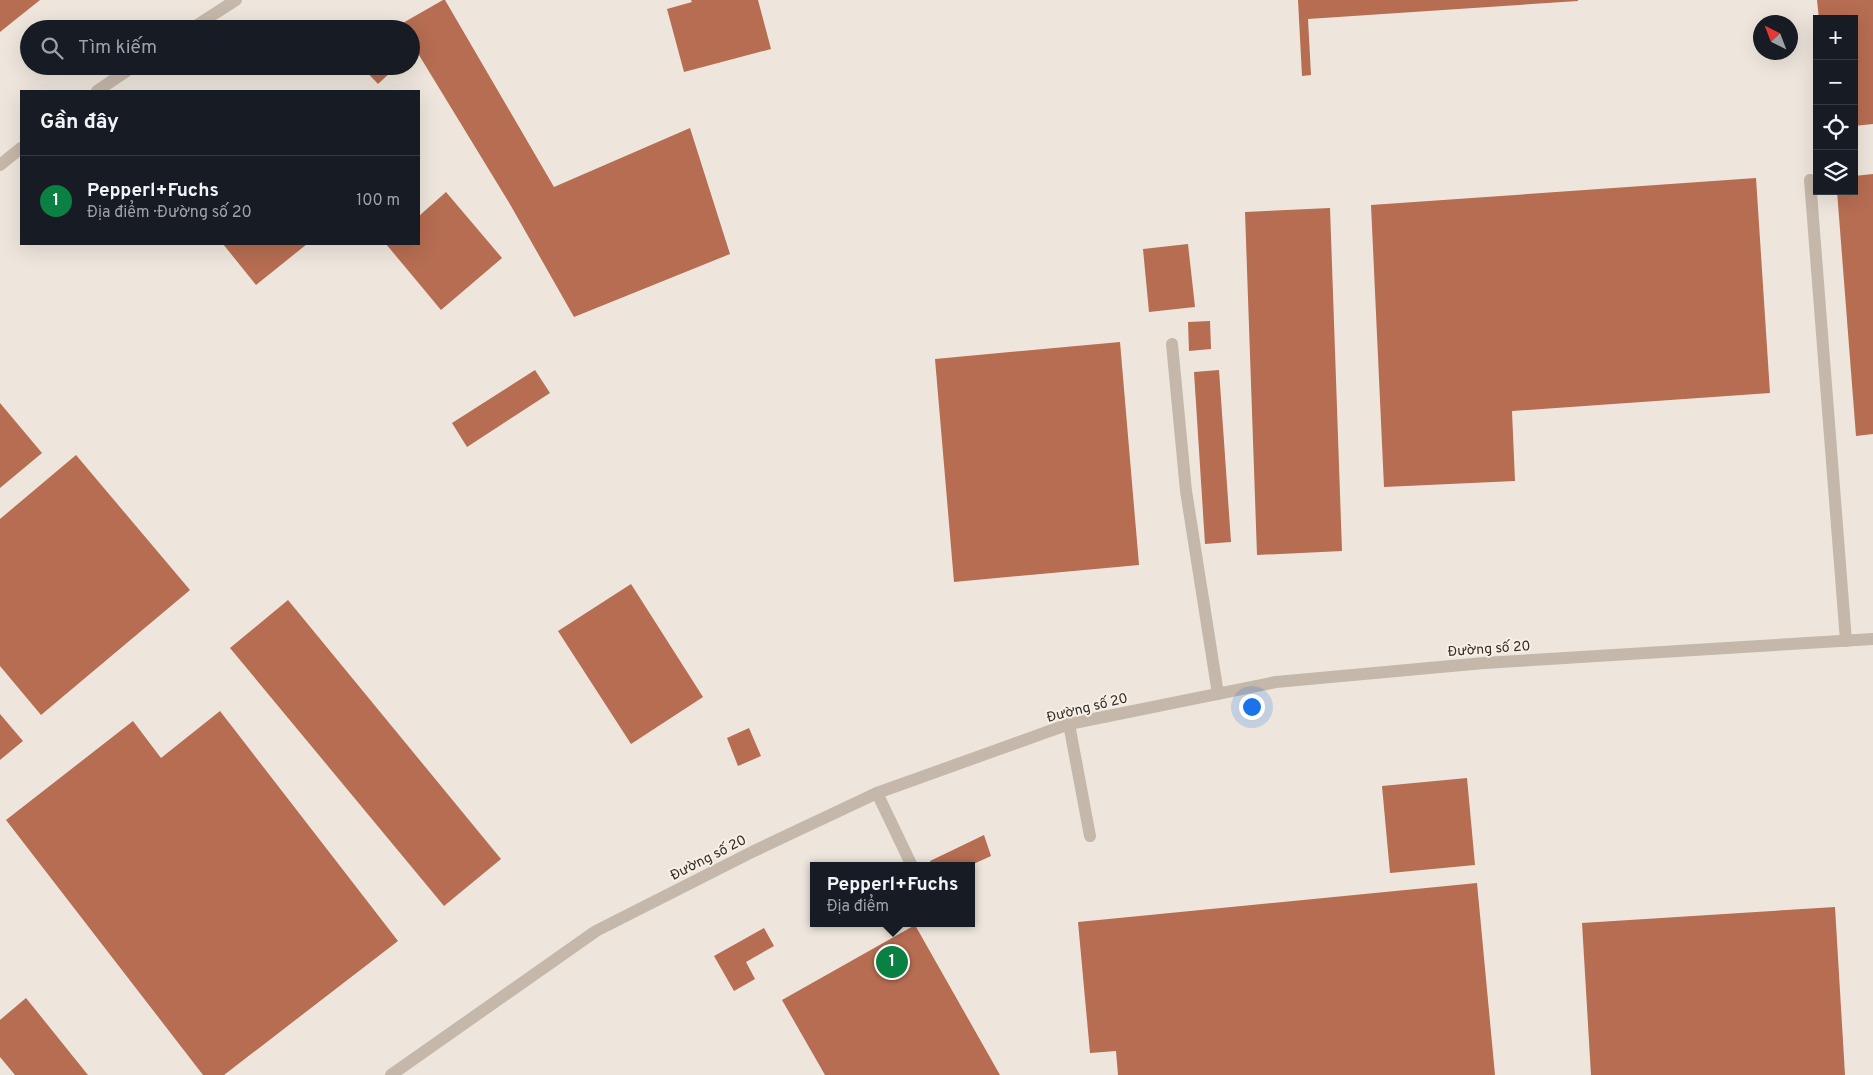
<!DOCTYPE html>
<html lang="vi">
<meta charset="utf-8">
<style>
:root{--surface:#171b24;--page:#242831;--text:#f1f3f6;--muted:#9ea1a6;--line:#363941;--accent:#0b8043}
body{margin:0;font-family:Overpass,sans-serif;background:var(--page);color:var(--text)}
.controls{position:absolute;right:15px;top:15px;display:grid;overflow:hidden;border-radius:0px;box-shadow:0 5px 20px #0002}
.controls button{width:45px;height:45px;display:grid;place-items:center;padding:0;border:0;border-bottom:1px solid var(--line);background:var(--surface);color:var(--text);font:25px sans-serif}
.compass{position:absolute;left:1753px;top:15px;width:45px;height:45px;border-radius:50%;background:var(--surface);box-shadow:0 5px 20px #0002;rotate:318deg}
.you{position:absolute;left:1251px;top:706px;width:18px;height:18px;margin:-12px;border:4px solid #fff;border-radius:50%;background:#1a73e8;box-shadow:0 0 0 8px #1a73e833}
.badge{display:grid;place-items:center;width:32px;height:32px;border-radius:50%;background:var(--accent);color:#fff;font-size:16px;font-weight:700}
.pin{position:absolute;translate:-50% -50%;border:2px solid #fff;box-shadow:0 1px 5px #0006}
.popup{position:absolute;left:810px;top:862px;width:165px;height:65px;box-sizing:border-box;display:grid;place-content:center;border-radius:0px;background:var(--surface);filter:drop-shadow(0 1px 4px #0005);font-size:16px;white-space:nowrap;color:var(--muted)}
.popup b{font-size:19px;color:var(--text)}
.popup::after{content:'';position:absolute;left:50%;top:100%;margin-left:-10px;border:10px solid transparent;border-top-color:var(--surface)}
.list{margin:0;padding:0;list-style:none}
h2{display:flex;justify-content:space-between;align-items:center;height:65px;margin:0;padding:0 20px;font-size:21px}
h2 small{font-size:16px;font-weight:400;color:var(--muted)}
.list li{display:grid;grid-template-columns:32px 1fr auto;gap:15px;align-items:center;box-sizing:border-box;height:90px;padding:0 20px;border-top:1px solid var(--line)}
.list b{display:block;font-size:19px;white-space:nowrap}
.list p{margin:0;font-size:16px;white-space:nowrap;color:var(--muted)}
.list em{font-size:16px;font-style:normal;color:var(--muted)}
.icon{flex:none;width:28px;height:28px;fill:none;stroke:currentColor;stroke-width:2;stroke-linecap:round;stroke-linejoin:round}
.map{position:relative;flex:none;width:1873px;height:1075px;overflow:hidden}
.search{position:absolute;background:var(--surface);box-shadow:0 5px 20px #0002;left:20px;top:20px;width:400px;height:55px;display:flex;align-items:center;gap:12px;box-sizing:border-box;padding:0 18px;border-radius:28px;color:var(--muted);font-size:19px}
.panel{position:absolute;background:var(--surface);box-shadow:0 5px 20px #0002;left:20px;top:90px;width:400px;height:155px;border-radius:0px}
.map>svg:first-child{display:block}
</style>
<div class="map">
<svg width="1873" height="1075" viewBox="0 0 1873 1075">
<rect width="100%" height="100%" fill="#eee6dc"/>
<g fill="#b66d52">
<polygon points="0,0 40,0 0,32"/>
<polygon points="443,0 445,0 554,187 690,128 730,254 574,317 511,206 411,42 411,29 403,29 401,24"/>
<polygon points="691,0 758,0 771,49 684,72 667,9 692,2"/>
<polygon points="1298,0 1578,0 1578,1 1308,19 1311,75 1302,76"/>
<polygon points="1817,0 1873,0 1873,124 1854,126 1854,19 1819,19"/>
<polygon points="361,66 385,66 391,72 378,84"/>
<polygon points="1873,174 1873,434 1856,436 1837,191 1854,191 1854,176"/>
<polygon points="1756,178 1770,393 1512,411 1515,481 1384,487 1371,205"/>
<polygon points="446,192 502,258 441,310 386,244 419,244 419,216"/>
<polygon points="1330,208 1342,551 1257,555 1245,212"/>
<polygon points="223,244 307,244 256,285"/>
<polygon points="1188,244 1195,307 1149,312 1143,249"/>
<polygon points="1210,321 1211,349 1189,351 1188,322"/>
<polygon points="1120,342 1139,565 954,582 935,359"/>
<polygon points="535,370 550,393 467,447 452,423"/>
<polygon points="1219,370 1231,542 1205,544 1194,372"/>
<polygon points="0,403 42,453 0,488"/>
<polygon points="76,455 190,590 41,715 0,666 0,519"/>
<polygon points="631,584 703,697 631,744 558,631"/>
<polygon points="288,600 501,859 444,906 230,648"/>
<polygon points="220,711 398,941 224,1075 203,1075 6,820 133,721 161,758"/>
<polygon points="0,714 23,741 0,760"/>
<polygon points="749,728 761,756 738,766 727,738"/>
<polygon points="1467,778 1475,865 1390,873 1382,786"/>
<polygon points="984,835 991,856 969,866 932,866 930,861"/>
<polygon points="1477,883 1495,1075 1118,1075 1116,1051 1090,1053 1078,922"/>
<polygon points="1835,907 1845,1075 1591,1075 1582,923"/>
<polygon points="915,925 1000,1075 825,1075 782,1000"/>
<polygon points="764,928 774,946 746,962 755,979 734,991 714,956"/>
<polygon points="26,998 88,1075 15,1075 0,1057 0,1020"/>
</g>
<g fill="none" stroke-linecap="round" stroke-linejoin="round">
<g stroke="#c5b7a9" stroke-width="12">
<polyline points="1810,180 1846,641"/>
<polyline points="1172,344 1186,491 1218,694"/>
<polyline points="1069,724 1090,836"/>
<polyline points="877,793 912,866"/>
</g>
<g stroke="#c5b7a9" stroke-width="12">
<polyline points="191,29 236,0"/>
<polyline points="97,91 134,66"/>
<polyline points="0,165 21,148"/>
<polyline points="391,1075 596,931 754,851 877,793 1069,724 1276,682 1484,663 1873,639"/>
</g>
</g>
<g text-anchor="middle" stroke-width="4" stroke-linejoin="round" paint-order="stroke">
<g font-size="14" fill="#332c28" stroke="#f7f0e7">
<text transform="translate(1489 648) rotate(-4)" y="5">Đường số 20</text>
<text transform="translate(1087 707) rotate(-14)" y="5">Đường số 20</text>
<text transform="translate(708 857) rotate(-27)" y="5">Đường số 20</text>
</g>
</g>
</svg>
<div class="controls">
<button>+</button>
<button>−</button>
<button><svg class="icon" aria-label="locate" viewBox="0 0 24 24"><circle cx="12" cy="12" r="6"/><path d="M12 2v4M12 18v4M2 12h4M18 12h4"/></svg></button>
<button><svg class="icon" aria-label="layers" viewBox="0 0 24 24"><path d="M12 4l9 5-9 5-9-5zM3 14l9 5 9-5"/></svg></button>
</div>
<svg class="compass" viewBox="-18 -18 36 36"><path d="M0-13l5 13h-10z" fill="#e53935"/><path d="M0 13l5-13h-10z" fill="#9ea1a6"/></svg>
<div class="you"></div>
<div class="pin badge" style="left:892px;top:962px">1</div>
<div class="popup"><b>Pepperl+Fuchs</b>Địa điểm</div>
<div class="search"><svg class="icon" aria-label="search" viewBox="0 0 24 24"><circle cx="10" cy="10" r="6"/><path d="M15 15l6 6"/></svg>Tìm kiếm</div>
<section class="panel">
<h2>Gần đây<small></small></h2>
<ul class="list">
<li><span class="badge">1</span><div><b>Pepperl+Fuchs</b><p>Địa điểm · Đường số 20</p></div><em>100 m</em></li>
</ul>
</section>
</div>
